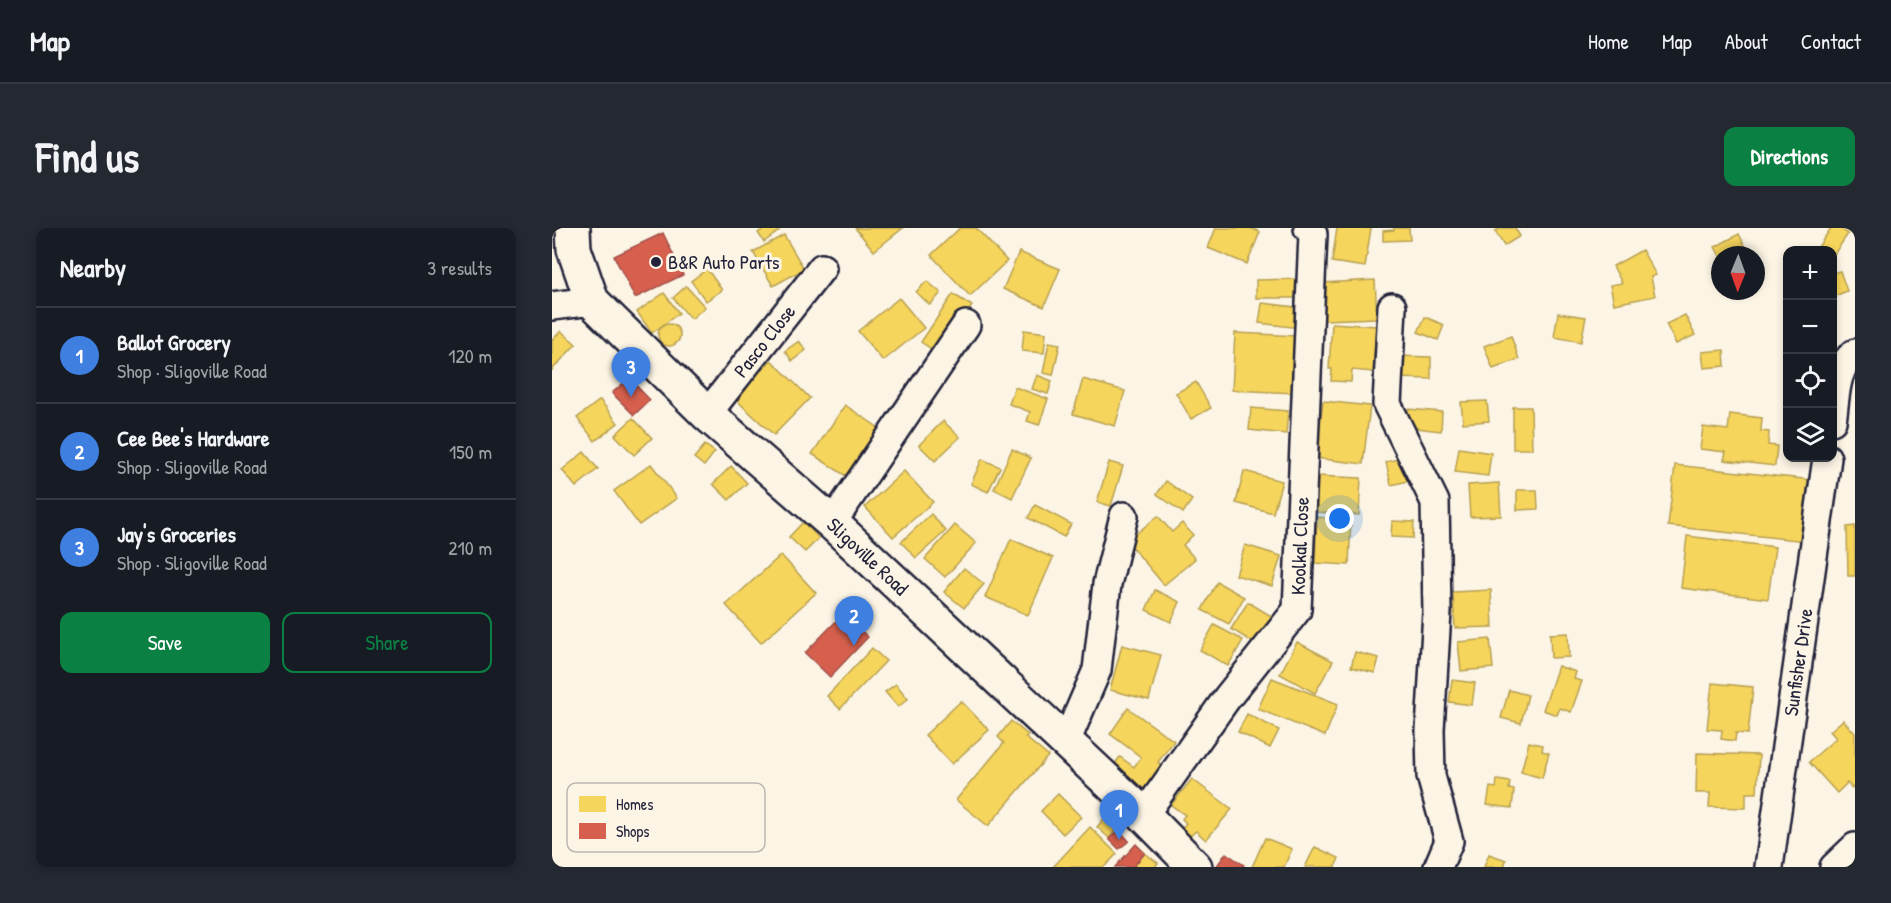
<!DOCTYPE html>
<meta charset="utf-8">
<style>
:root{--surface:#171b24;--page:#242831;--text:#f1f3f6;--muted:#9ea1a6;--line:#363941;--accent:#0b8043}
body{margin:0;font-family:"Patrick Hand",sans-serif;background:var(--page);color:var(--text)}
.controls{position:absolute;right:18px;top:18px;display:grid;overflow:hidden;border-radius:12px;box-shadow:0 3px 9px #0003}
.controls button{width:54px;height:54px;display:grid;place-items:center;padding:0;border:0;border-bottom:2px solid var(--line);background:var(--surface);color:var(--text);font:30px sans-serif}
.compass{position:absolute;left:1159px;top:18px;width:54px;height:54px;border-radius:50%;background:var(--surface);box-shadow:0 3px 9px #0003;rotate:181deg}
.you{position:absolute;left:788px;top:291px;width:21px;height:21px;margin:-15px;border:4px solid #fff;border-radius:50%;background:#1a73e8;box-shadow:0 0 0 9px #1a73e833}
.badge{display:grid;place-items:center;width:39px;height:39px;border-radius:50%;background:var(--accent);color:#fff;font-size:20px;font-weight:700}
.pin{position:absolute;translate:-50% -50px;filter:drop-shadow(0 2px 3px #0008)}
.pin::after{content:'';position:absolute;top:32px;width:21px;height:18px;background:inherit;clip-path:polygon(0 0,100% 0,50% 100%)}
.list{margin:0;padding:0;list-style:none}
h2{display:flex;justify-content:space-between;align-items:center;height:78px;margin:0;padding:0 24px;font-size:26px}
h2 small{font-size:20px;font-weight:400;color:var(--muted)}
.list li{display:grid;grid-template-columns:39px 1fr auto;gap:18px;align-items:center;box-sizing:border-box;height:96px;padding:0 24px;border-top:2px solid var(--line)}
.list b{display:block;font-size:22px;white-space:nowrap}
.list p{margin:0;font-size:20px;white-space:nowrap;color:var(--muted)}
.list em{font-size:20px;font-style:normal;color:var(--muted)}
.actions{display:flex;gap:12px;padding:18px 24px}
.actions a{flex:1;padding:14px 0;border:2px solid var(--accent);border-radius:12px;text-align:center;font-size:21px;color:var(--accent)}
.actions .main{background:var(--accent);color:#fff}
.icon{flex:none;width:33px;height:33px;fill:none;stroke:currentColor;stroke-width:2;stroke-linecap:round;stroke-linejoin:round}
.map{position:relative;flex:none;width:1303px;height:639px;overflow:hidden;border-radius:12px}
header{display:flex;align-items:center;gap:36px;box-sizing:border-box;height:84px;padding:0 30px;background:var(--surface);border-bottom:2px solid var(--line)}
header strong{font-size:28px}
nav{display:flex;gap:33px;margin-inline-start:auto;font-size:21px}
.intro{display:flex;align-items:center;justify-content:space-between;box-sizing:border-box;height:144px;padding:0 36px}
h1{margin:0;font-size:42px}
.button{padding:15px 27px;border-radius:12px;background:var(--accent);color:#fff;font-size:21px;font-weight:700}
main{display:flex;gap:36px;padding:0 36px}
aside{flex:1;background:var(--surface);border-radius:12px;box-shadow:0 3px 9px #0003}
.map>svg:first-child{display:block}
</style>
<header>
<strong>Map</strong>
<nav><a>Home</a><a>Map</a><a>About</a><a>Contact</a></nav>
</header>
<div class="intro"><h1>Find us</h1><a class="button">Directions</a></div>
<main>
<aside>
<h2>Nearby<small>3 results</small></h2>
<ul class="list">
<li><span class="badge" style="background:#3f7fe0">1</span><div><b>Ballot Grocery</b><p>Shop · Sligoville Road</p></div><em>120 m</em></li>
<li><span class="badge" style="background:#3f7fe0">2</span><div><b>Cee Bee's Hardware</b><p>Shop · Sligoville Road</p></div><em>150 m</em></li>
<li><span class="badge" style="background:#3f7fe0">3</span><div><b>Jay's Groceries</b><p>Shop · Sligoville Road</p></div><em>210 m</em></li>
</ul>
<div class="actions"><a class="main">Save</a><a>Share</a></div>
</aside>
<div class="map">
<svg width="1303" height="639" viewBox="0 0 1303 639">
<rect width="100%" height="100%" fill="#fcf5e5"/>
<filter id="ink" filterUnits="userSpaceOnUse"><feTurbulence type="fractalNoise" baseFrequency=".0167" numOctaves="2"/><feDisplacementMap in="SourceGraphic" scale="12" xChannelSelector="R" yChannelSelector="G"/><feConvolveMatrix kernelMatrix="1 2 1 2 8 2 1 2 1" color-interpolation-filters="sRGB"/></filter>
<g filter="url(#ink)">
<g fill="#f6d55c" stroke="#b69f52" stroke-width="1.5">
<polygon points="213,0 225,0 227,3 212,14 206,5"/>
<polygon points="303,0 351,0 322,23"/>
<polygon points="408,0 424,0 455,33 418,68 379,27"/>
<polygon points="664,0 698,0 708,4 695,36 656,20"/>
<polygon points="785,0 819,0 813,39 780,34"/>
<polygon points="842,0 857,0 858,12 831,13 831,3 842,2"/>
<polygon points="950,0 963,0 968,8 952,18 943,3"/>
<polygon points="1279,0 1288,0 1296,6 1280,29 1280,22 1264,22"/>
<polygon points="1187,6 1195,22 1185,27 1168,28 1163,19"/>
<polygon points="232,7 252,41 221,58 201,24"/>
<polygon points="1090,22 1104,47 1099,49 1103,68 1062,76 1058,57 1070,55 1061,38"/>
<polygon points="467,24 508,41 492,79 451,61"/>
<polygon points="155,41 170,62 154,73 139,53"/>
<polygon points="1288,43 1295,63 1283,68 1280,62 1280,45"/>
<polygon points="747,51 747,70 704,70 704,52"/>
<polygon points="823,52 825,90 772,92 770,55"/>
<polygon points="375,53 389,65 378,77 364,64"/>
<polygon points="134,58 153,79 139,91 121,70"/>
<polygon points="112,65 127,85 100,105 85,84"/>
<polygon points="401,66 420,78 387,126 369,114"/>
<polygon points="347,70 372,100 331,133 306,103"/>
<polygon points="710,75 751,80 748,100 707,95"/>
<polygon points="1006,85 1034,89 1029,114 1002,109"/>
<polygon points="1133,87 1143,107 1124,116 1114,96"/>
<polygon points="873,89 892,97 886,112 866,104"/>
<polygon points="780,95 824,98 821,144 800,142 799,154 779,153 780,141 777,141"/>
<circle cx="117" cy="107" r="11"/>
<polygon points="472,102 494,105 492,125 470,123"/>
<polygon points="9,103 24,116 0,142 0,112"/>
<polygon points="683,105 747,108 744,165 680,162"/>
<polygon points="959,108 967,131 941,141 932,118"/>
<polygon points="247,113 254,122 240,133 233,123"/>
<polygon points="497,114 508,116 501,147 491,145"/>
<polygon points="1172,122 1173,138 1152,140 1150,124"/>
<polygon points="846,128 879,129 879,151 846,150"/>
<polygon points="219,132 258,170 222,207 182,170"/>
<polygon points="485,147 500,153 496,166 480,161"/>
<polygon points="531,151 573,163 563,198 521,186"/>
<polygon points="644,154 659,180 639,191 624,165"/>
<polygon points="463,159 496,171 487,197 475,193 478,184 457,176"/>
<polygon points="48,172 66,195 43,213 25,190"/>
<polygon points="771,173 818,178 811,236 764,230"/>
<polygon points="935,173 937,193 911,195 909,174"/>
<polygon points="293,177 327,200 294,248 260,226"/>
<polygon points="961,179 979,179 980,221 961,221"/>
<polygon points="699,180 736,183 734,206 697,202"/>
<polygon points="856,181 890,184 889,203 855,199"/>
<polygon points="1178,186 1210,190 1209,203 1217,204 1216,217 1225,218 1223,238 1172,232 1174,224 1148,221 1151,199 1176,202"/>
<polygon points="81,190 100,210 82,227 63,207"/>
<polygon points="391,193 408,209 383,233 367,217"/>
<polygon points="153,217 163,224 152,238 142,230"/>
<polygon points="907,220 939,225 936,248 903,244"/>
<polygon points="460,221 479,230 460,270 442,261"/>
<polygon points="32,224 46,241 24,259 10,242"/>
<polygon points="850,230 856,253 839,257 834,234"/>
<polygon points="430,231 448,239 436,264 419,256"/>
<polygon points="557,234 571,238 559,278 545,274"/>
<polygon points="99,236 125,270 87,297 62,263"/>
<polygon points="1123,237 1261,252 1254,313 1116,298"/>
<polygon points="179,238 195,255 177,272 161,256"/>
<polygon points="352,243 381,274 341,309 313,279"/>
<polygon points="692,243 730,253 721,285 684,275"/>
<polygon points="763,248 809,250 807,287 761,284"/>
<polygon points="614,253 640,272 631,285 605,266"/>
<polygon points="947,255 949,288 918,289 916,257"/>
<polygon points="965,262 985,262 986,281 965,282"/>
<polygon points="483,277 519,296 512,309 476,290"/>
<polygon points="379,286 394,303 364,330 349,314"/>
<polygon points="606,288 620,304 630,295 641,307 631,317 643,331 612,357 575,313"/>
<polygon points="765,289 799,292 797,337 763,335"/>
<polygon points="840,293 862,294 861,310 839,309"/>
<polygon points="251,294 267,310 253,324 237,309"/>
<polygon points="403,297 424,315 393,349 373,331"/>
<polygon points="1303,298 1303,348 1296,348 1295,299"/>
<polygon points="1135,308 1223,319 1216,371 1129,360"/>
<polygon points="459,311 501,330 476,387 433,369"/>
<polygon points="693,317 729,328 720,358 684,347"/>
<polygon points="229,327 264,365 209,415 174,377"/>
<polygon points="412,340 432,356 412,380 392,364"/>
<polygon points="665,354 692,369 677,396 650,382"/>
<polygon points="603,362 628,374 619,394 594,382"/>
<polygon points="939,362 941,399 903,400 901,364"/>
<polygon points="696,374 724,391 707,418 679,401"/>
<polygon points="662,397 691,412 676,438 648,422"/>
<polygon points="1016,405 1017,429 999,430 998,406"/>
<polygon points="938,411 941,440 909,443 906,414"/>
<polygon points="745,414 781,433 763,465 728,446"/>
<polygon points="570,417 609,427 597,472 558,462"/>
<polygon points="320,420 334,433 288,481 275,468"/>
<polygon points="803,424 827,430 823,445 799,439"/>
<polygon points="1006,438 1024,444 1022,451 1030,453 1019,484 1008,480 1005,487 991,482"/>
<polygon points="720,450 786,476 773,508 706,481"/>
<polygon points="900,452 923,455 920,477 897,474"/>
<polygon points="1160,455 1201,459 1196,506 1184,505 1183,513 1169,511 1170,502 1155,501"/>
<polygon points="344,456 356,471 346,479 333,464"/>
<polygon points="957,462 976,467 969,495 949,490"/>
<polygon points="409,473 437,502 400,536 373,507"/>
<polygon points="576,480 622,513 606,534 611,538 594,562 561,538 568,529 582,539 589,529 558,506"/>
<polygon points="695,486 727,502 718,520 686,504"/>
<polygon points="1291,492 1303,505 1303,557 1300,560 1295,555 1285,565 1257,534 1284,510 1278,503"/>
<polygon points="459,493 476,507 473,509 496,528 436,598 404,572 452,515 446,509"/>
<polygon points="977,514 991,517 990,523 997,525 990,550 969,544"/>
<polygon points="1145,525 1207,527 1205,565 1194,565 1194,580 1157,579 1158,565 1144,565"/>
<polygon points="640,551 680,581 654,612 644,603 637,609 629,601 634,595 630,591 633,587 619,577"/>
<polygon points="945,552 958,554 957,561 962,562 960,580 935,577 938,559 944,560"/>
<polygon points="506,566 529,589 511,606 489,583"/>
<polygon points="555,587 567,598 557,610 545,599"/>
<polygon points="538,599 565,626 552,639 501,639"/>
<polygon points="713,610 740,621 732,639 700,639"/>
<polygon points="763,619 787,630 783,639 753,639"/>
<polygon points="593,625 606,635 603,639 581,639"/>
<polygon points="937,626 954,632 952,639 932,639"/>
</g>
<g fill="#d6604d" stroke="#a04d48" stroke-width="1.5">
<polygon points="111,5 131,47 83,70 62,28"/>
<polygon points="77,150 98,172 82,187 60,165"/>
<polygon points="291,386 316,409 278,449 253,425"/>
<polygon points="567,602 577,613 567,621 557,611"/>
<polygon points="584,616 593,625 581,639 563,639"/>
<polygon points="674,625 692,637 690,639 664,639"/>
</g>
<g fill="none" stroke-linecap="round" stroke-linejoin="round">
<defs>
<g id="street">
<polyline points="0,78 40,73"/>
<polyline points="840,79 835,176 883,274 885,384 878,502 879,548 897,613 886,639"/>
<path id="s1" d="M155,186L270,40"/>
<path d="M1280,193C1284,170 1282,140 1303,125"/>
<polyline points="280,295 414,97"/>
<polyline points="514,514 545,442 555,356 572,288"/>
<path id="s2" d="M592,587L675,470L745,382L761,6L756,0"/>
<path id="s3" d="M1217,639L1275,230"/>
<polyline points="1282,639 1303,619"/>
</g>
<g id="secondary">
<path id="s4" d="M21,0L22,21L40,73L155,186L280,295L592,587L643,639"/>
</g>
</defs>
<use href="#street" stroke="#22223b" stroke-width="32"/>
<use href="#secondary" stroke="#22223b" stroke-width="38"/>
<use href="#street" stroke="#fcf5e5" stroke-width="27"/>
<use href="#secondary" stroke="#fcf5e5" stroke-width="33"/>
</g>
</g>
<circle fill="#22223b" stroke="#fcf5e5" stroke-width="2" cx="104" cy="34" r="6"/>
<g text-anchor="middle" stroke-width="6" stroke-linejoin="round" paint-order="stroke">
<g font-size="20" fill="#22223b" stroke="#fcf5e5" text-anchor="start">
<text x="116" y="41">B&amp;R Auto Parts</text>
</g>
<g font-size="20" fill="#22223b" stroke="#fcf5e5">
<text dy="7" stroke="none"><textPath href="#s1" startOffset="93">Pasco Close</textPath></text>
<text dy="7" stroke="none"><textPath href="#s2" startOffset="320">Koolkal Close</textPath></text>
<text dy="7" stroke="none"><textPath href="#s4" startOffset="452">Sligoville Road</textPath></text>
<text dy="7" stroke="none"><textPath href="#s3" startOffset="207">Sunfisher Drive</textPath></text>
</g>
</g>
<rect x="15" y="555" width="198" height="69" rx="9" fill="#fcf5e5" stroke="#bbb6b2" stroke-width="1.5"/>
<rect x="27" y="568" width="27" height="16" fill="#f6d55c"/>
<rect x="27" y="595" width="27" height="16" fill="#d6604d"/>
<g font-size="16" fill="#22223b">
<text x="64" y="582">Homes</text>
<text x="64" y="609">Shops</text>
</g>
</svg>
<div class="controls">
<button>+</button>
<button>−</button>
<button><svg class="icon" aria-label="locate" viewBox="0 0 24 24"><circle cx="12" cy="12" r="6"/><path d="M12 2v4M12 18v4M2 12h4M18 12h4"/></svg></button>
<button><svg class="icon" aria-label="layers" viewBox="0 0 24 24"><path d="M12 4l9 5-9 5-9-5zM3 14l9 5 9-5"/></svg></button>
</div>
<svg class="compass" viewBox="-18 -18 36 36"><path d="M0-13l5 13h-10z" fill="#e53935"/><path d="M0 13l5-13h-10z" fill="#9ea1a6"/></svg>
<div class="you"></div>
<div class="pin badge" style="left:567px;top:612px;background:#3f7fe0">1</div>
<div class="pin badge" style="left:302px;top:418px;background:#3f7fe0">2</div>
<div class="pin badge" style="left:79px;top:169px;background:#3f7fe0">3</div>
</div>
</main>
